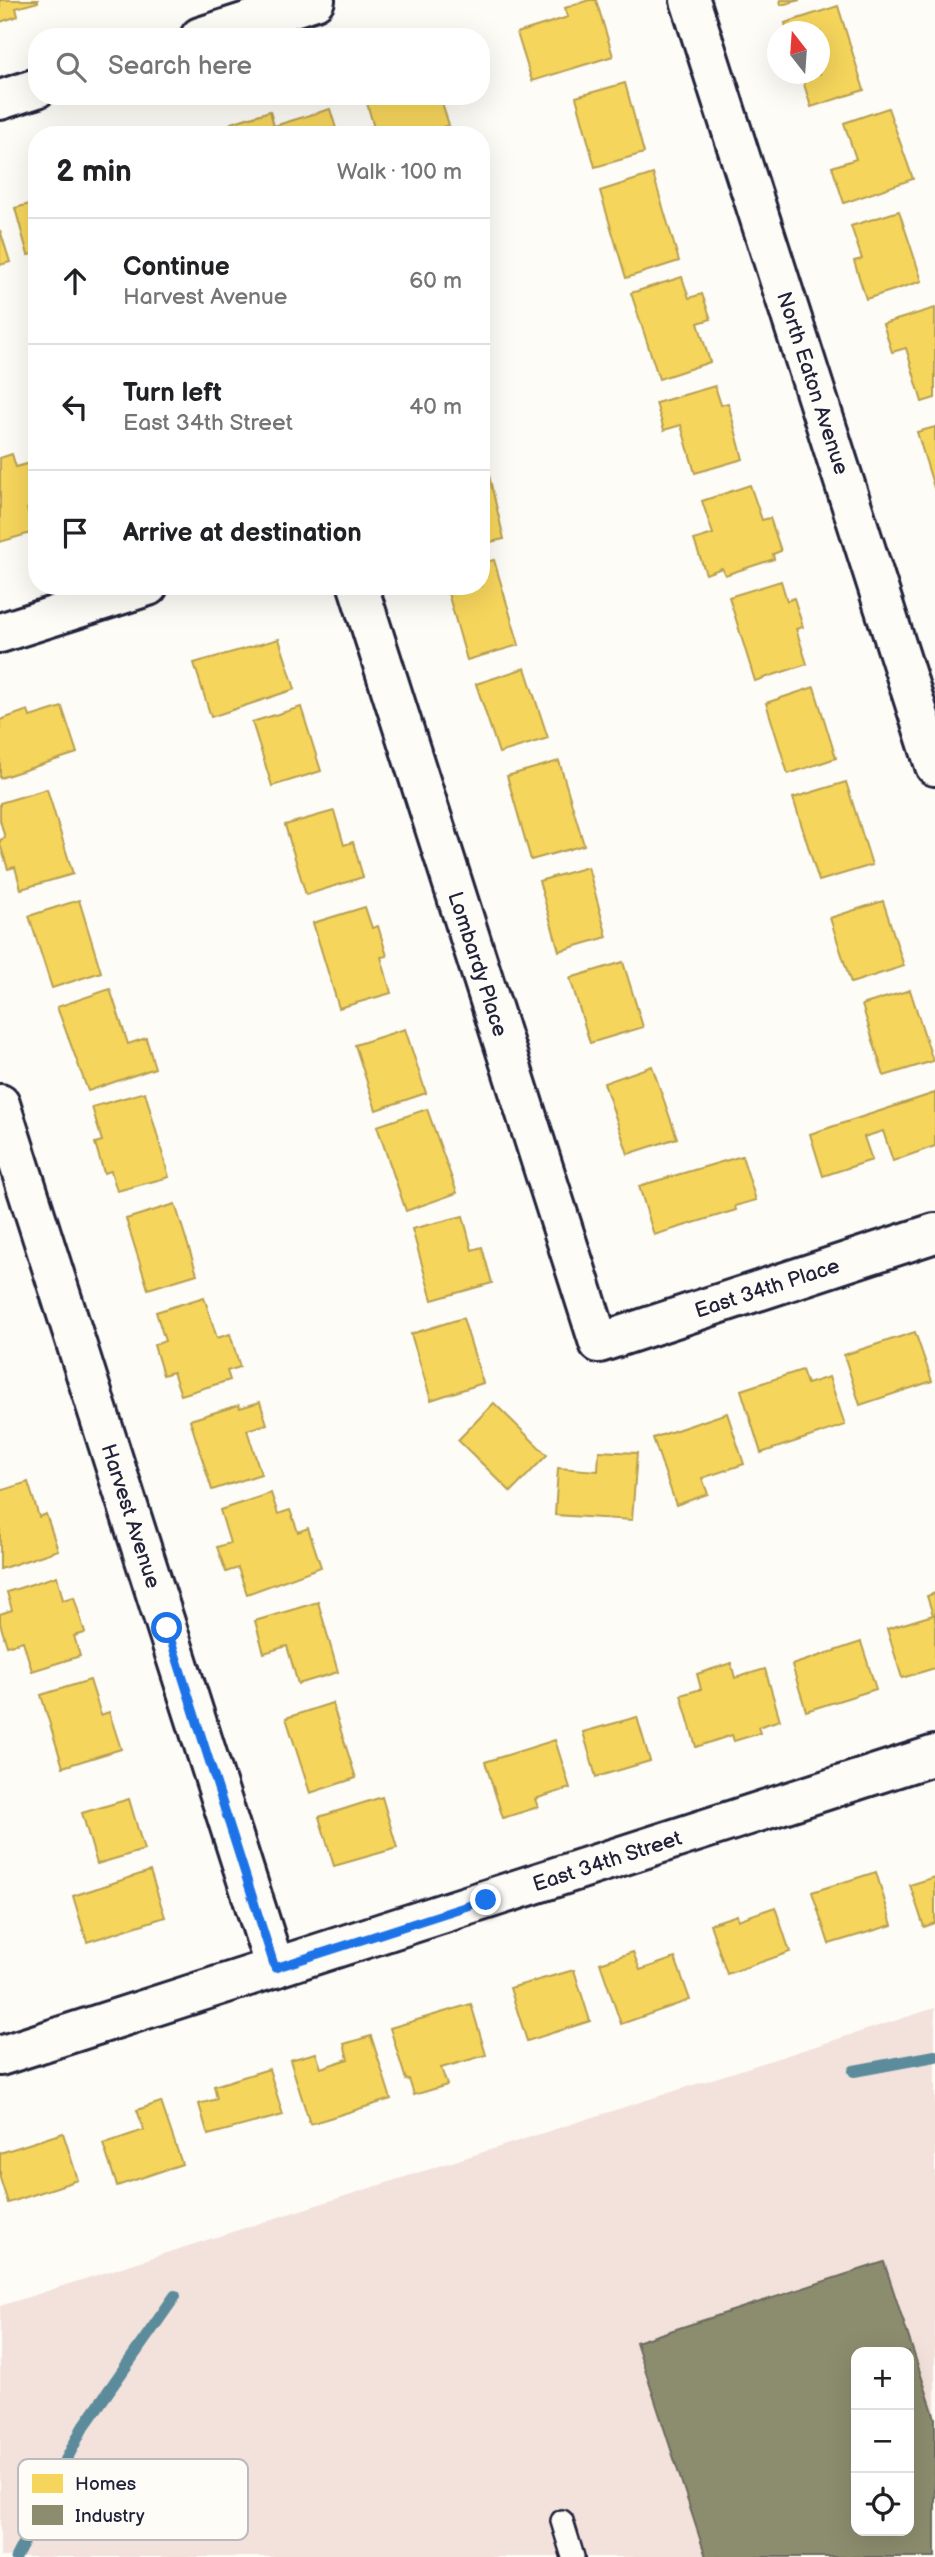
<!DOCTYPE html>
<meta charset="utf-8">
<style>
:root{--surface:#fff;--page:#f2f2f2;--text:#202124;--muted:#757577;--line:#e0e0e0}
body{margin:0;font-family:"Balsamiq Sans",sans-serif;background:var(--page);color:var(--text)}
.controls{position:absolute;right:21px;bottom:21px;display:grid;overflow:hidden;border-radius:14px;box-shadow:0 7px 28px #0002}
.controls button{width:63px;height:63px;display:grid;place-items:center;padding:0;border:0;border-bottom:2px solid var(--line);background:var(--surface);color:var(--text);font:35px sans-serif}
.compass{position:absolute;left:767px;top:21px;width:63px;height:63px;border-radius:50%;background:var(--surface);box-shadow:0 7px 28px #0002;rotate:343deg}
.stop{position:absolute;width:21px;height:21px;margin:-16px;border:5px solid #1a73e8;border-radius:50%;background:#fff}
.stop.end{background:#1a73e8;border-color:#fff;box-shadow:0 2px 7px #0008}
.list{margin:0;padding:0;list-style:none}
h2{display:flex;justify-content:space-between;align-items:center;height:91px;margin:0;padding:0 28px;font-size:30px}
h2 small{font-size:23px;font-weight:400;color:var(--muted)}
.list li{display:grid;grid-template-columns:46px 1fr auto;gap:21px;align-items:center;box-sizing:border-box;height:126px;padding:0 28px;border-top:2px solid var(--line)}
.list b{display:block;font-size:26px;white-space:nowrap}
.list p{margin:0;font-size:23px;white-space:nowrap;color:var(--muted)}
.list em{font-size:23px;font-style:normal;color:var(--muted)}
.icon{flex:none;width:38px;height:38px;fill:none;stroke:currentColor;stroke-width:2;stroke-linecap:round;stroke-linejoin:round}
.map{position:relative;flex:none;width:935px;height:2557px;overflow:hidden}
.search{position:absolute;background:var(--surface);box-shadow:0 7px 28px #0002;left:28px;top:28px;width:462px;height:77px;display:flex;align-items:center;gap:18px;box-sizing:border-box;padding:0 24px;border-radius:28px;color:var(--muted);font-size:26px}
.panel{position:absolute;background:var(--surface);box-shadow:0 7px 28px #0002;left:28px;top:126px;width:462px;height:469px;border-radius:28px}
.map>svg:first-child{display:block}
</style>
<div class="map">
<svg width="935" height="2557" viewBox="0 0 935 2557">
<rect width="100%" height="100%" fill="#fdfcf7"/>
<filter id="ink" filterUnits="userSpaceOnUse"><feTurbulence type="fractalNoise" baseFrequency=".0143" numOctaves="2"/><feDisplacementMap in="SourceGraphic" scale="14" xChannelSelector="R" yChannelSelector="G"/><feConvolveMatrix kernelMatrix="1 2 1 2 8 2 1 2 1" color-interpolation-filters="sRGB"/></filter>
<g filter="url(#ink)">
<path fill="#f3e1dc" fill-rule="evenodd" d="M935,2008V2557H0V2306ZM856,2352H909V2531H856Z"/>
<g fill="#f6d55c" stroke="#b69f52" stroke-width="2">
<polygon points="0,0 38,0 38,2 16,8 18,16 0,22"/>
<polygon points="589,0 596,0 613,56 532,81 517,33 568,17 565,8"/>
<polygon points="780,0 800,0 781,5"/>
<polygon points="838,6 864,90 811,107 801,74 820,74 820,32 787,32 785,23"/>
<polygon points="625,83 644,153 595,167 576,97"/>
<polygon points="365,96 440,96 449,125 416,135 376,135"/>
<polygon points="888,108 913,179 844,203 832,167 856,159 844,123"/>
<polygon points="330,109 338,135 235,135 231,123 270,111 274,126"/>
<polygon points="653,174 679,261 626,278 600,191"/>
<polygon points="37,202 37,253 28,255 15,208"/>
<polygon points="899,211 922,281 866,299 854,261 862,259 851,226"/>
<polygon points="0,230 10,262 0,265"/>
<polygon points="682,277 689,298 702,294 711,319 698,323 710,362 659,379 631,293"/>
<polygon points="935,308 935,398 922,402 906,348 892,352 883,324"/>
<polygon points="715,386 721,405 728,403 743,459 695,473 681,425 664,430 656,403"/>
<polygon points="935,427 935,491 917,432"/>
<polygon points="12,454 16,467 37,461 37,506 27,509 34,532 0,542 0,458"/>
<polygon points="487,467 504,539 481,544 481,468"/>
<polygon points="750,485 762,520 770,518 781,551 773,554 774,559 725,575 722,568 706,574 694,540 713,534 702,501"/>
<polygon points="494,560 519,645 467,660 446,586 481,586 481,563"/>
<polygon points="781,581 787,601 794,598 803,627 796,629 807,664 755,681 729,597"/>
<polygon points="279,639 295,689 211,717 194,663"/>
<polygon points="525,668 548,738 499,753 476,684"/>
<polygon points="814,687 836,758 788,774 766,703"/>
<polygon points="62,707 77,753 0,778 0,720 28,710 30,717"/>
<polygon points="301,707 321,771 272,786 252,722"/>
<polygon points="559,761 584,845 531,860 507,776"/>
<polygon points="846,782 872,865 819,881 793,798"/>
<polygon points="47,789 73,874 21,889 15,867 8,869 0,844 0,840 5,838 0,820 0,803"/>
<polygon points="334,811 344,845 353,842 363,877 306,895 285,825"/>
<polygon points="588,867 607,937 559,951 539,881"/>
<polygon points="79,900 101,972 52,988 29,916"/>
<polygon points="883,901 904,966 851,983 830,918"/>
<polygon points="365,907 372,928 378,926 387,956 381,957 391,993 339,1008 313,923"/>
<polygon points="623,962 643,1027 590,1043 570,978"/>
<polygon points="110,989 128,1044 146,1038 155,1068 88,1091 57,1007"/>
<polygon points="910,990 933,1061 884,1076 862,1005"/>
<polygon points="405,1029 426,1093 376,1110 355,1045"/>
<polygon points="652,1066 677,1138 628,1154 604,1083"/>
<polygon points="145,1092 169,1177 117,1191 111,1171 104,1173 95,1143 102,1141 92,1107"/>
<polygon points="935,1093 935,1146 893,1161 883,1131 864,1137 872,1160 823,1176 810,1134"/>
<polygon points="427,1109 457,1193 406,1211 377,1126"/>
<polygon points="742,1156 756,1200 735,1206 736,1210 654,1235 639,1186"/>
<polygon points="175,1204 197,1274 148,1289 126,1219"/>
<polygon points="463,1216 472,1250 482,1247 492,1283 432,1300 412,1229"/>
<polygon points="204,1297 217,1338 230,1334 240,1367 227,1371 230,1380 181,1395 173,1372 163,1375 154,1345 165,1341 156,1312"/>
<polygon points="463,1318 483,1383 431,1400 411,1334"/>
<polygon points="915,1332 932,1381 860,1405 844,1355"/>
<polygon points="802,1370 807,1384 829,1377 845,1425 761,1453 741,1390"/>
<polygon points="260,1402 267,1424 247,1430 261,1474 212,1490 190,1420 239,1405 240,1408"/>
<polygon points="494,1403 547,1455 511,1492 458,1440"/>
<polygon points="727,1413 744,1464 702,1478 708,1494 676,1505 653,1438"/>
<polygon points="599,1451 637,1453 632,1520 555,1515 558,1468 598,1471"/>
<polygon points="28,1482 39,1517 46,1514 58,1550 0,1569 0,1491"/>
<polygon points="271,1493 278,1514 290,1510 298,1532 308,1528 321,1567 247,1594 238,1568 226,1572 217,1547 230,1543 220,1510"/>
<polygon points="57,1576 63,1600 74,1597 85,1633 74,1636 80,1656 32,1671 23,1641 7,1646 0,1623 0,1614 12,1610 7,1592"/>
<polygon points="935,1593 935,1668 902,1678 887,1629 933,1615 927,1596"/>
<polygon points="318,1602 338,1672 298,1684 287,1646 264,1653 255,1621"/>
<polygon points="861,1642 876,1689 806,1711 792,1665"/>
<polygon points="731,1663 735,1678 765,1669 780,1720 758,1727 760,1733 734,1741 732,1735 696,1747 681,1695 701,1689 697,1674"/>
<polygon points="90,1680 101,1715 109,1712 121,1749 63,1767 41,1695"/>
<polygon points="332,1703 356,1778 310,1793 286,1718"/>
<polygon points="637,1717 650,1761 596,1777 583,1732"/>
<polygon points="555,1740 570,1788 535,1799 538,1807 503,1818 485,1762"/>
<polygon points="382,1797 397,1848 334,1866 319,1817"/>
<polygon points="129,1799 144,1850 97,1864 82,1813"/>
<polygon points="150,1871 165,1917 87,1942 73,1896"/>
<polygon points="876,1872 892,1925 829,1944 812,1892"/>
<polygon points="935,1877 935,1923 924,1927 910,1885"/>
<polygon points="775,1907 790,1952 727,1974 710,1924 737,1915 738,1920"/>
<polygon points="633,1952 640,1970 675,1958 690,2000 621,2024 600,1963"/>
<polygon points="574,1970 590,2021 527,2041 510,1988"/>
<polygon points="471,2004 486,2055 441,2068 447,2085 414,2095 409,2079 406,2080 390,2028"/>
<polygon points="371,2036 391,2099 310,2124 290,2060 316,2053 321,2068 348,2059 344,2044"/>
<polygon points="269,2069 283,2115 208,2135 199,2104 217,2099 214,2086"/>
<polygon points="161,2102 182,2164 117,2186 103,2144 144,2130 137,2110"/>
<polygon points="63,2133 78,2180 8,2203 0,2178 0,2153"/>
</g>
<path fill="#8c8c6e" stroke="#6c6c5f" stroke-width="2" fill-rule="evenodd" d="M884,2262L935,2418V2557H706L636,2342ZM856,2352H909V2531H856Z"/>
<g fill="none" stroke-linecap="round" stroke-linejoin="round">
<g stroke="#5b8c9b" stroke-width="12">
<polyline points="854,2071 935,2056"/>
<polyline points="16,2557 82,2429 175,2296"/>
</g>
<defs>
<polyline id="lane" points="562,2521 573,2557"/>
<g id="street">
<polyline points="690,0 935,766"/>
<polyline points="200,37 315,0"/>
<polyline points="0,100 37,88"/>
<polyline points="358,586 599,1343 935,1233"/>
<polyline points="0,633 148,586"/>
<polyline points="0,1104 275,1968"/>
<polyline points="0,2056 935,1755"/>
</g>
</defs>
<use href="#lane" stroke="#22223b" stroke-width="26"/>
<use href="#street" stroke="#22223b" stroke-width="44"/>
<use href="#lane" stroke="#fdfcf7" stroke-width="21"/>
<use href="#street" stroke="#fdfcf7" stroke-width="38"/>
</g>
</g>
<g fill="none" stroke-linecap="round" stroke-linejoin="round" filter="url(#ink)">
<polyline stroke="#1a73e8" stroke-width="9" points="167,1628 275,1968 486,1900"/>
</g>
<g text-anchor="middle" stroke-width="7" stroke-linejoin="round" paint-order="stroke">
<g font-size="21" fill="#22223b" stroke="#fdfcf7">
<text transform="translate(813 383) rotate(72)" y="7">North Eaton Avenue</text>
<text transform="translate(478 964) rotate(72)" y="7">Lombardy Place</text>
<text transform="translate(767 1288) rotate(-18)" y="7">East 34th Place</text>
<text transform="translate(131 1516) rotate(72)" y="7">Harvest Avenue</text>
<text transform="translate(607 1861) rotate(-18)" y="7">East 34th Street</text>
</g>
</g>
<rect x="18" y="2459" width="230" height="81" rx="10" fill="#fdfcf7" stroke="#bbbbbf" stroke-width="2"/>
<rect x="32" y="2474" width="31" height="19" fill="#f6d55c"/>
<rect x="32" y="2505" width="31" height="20" fill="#8c8c6e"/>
<g font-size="19" fill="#22223b">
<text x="75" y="2490">Homes</text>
<text x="75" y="2522">Industry</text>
</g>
</svg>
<div class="controls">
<button>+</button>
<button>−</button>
<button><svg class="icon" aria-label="locate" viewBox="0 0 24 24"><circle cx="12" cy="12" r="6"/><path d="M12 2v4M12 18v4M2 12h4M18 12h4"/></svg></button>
</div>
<svg class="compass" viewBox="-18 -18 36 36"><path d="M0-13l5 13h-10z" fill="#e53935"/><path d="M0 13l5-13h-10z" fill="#757577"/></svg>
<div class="stop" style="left:167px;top:1628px"></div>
<div class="stop end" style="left:486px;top:1900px"></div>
<div class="search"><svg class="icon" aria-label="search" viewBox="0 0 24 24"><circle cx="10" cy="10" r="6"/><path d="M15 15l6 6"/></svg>Search here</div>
<section class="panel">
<h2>2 min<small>Walk · 100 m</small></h2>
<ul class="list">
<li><svg class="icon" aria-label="ahead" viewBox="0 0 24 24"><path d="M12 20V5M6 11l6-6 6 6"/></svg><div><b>Continue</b><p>Harvest Avenue</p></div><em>60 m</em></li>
<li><svg class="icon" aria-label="left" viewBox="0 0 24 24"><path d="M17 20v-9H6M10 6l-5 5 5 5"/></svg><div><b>Turn left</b><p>East 34th Street</p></div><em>40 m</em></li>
<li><svg class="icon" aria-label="arrive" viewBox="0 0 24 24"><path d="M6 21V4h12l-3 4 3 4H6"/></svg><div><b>Arrive at destination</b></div></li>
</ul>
</section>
</div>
